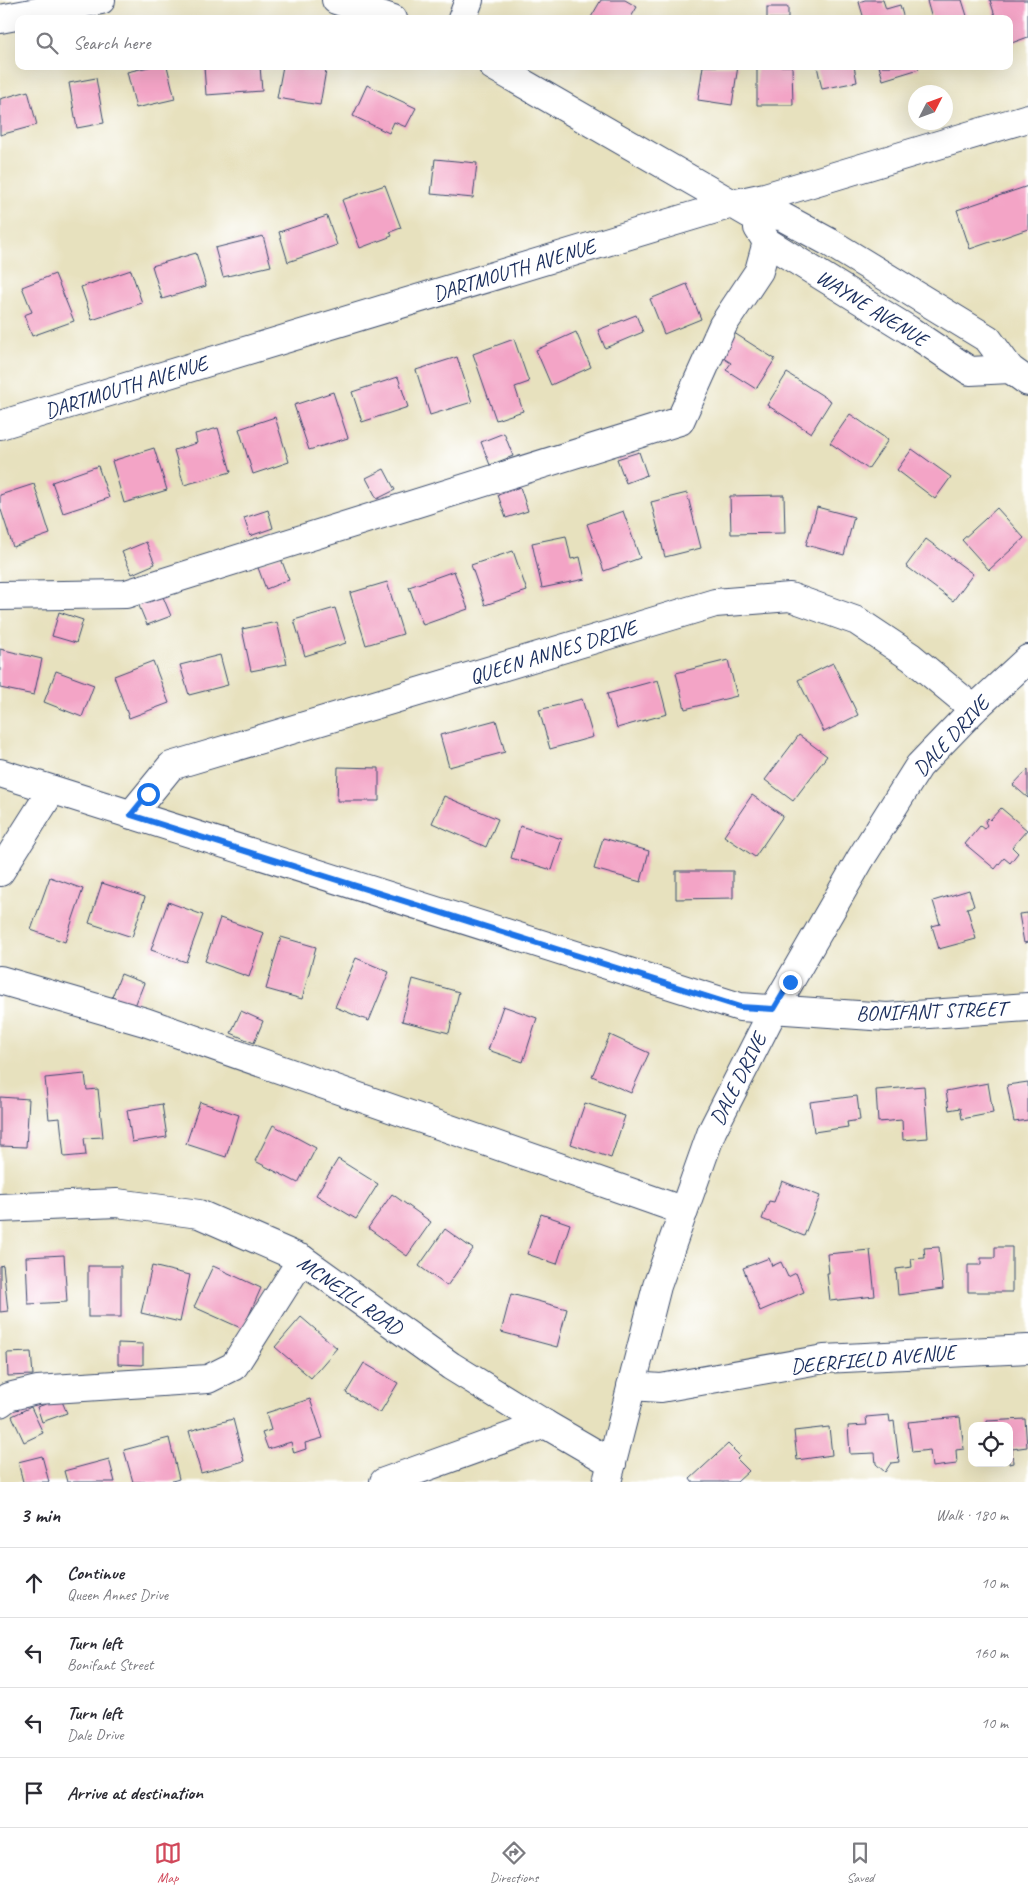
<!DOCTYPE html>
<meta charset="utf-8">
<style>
:root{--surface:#fff;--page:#f2f2f3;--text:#2b2b33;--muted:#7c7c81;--line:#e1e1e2;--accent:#d1495b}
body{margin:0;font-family:Caveat,sans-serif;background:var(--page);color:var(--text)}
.controls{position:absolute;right:15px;bottom:15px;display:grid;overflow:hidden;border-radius:10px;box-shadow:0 5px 20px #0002}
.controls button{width:45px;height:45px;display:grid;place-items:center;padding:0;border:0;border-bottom:1px solid var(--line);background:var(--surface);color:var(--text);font:25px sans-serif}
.compass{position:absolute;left:908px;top:85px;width:45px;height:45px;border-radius:50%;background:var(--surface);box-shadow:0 5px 20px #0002;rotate:48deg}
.stop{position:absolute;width:15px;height:15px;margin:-11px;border:4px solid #1a73e8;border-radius:50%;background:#fff}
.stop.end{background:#1a73e8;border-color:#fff;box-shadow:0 1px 5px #0008}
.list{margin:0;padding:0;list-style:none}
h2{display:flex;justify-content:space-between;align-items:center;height:65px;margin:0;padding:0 20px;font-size:21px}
h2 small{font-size:16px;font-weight:400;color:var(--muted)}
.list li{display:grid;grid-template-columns:32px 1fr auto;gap:15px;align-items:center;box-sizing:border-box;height:70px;padding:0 20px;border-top:1px solid var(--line)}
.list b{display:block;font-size:19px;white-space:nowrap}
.list p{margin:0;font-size:16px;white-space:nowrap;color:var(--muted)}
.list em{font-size:16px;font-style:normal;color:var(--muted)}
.icon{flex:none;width:28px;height:28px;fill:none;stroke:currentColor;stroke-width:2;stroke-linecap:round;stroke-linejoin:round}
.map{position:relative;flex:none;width:1028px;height:1482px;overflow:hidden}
.search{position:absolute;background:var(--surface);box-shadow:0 5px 20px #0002;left:15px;right:15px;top:15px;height:55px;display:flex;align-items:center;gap:12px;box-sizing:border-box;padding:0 18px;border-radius:10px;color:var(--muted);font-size:19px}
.sheet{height:345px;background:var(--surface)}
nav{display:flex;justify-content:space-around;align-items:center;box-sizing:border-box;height:70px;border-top:1px solid var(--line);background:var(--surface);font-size:14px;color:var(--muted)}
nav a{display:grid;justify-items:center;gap:2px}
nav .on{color:var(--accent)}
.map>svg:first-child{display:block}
</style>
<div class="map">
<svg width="1028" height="1482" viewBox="0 0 1028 1482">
<rect width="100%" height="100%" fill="#fff"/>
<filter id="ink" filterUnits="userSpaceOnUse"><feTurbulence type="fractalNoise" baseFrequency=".02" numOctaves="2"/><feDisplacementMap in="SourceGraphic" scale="10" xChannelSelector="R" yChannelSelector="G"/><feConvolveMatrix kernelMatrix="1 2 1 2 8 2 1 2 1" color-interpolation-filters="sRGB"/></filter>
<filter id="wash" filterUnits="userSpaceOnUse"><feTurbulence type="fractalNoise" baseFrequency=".0096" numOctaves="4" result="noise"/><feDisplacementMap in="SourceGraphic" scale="20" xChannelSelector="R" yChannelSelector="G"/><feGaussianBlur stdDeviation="1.12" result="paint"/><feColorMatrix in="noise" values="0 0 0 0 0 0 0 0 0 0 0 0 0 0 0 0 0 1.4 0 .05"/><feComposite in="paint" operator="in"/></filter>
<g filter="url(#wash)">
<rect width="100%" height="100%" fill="#e7e1be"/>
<g id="blocks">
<g fill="#f3a4c6">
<polygon points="601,0 625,0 637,7 630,19 590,19"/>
<polygon points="865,0 883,0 886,9 900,5 904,19 864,19 859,2"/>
<polygon points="930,0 962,0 968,19 932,19 927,1"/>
<polygon points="990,0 1028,0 1028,37 1009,44 1009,19 996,19"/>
<rect x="767" y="7" width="21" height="12"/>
<polygon points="153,66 167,66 175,99 136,108 127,72"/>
<polygon points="204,66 260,66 262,91 206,95"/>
<polygon points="283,66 302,66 326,70 320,105 277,98"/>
<polygon points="703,66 738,66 732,105 698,100"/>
<polygon points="757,66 792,66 793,105 757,105"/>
<polygon points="817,66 854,66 857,82 822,89"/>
<polygon points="879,66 918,66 919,69 883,80"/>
<polygon points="96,78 104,123 77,128 69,83"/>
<polygon points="367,85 416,108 406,127 394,122 389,133 353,116"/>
<polygon points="28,91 37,125 0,135 0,99"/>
<polygon points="435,159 477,163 473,198 431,194"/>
<polygon points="385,185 401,228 390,232 392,236 360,248 342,200"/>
<polygon points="1028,186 1028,229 970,249 957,210"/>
<polygon points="327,216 337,245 288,262 279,232"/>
<polygon points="263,236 271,266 223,277 215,248"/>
<polygon points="196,253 206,286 162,299 152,266"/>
<polygon points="131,270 142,303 92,320 81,287"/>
<polygon points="55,274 74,321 32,336 24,315 32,312 22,287"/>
<polygon points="687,284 701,319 664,334 650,299"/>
<polygon points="636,315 643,332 605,348 598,330"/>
<polygon points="731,331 775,359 756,389 726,370 731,363 717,354"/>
<polygon points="576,332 591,367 551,385 536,350"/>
<polygon points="514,339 529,382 515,387 523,411 496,420 473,354"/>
<polygon points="457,357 472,402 430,415 416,370"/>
<polygon points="787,373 831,401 811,433 767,405"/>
<polygon points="398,377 408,407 362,422 352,392"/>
<polygon points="333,392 348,438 309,450 294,405"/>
<polygon points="850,414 888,440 868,469 830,443"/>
<polygon points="275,417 289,462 253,474 239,429"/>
<polygon points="218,428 231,472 184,485 174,450 197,443 195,434"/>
<polygon points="504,433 513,456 490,465 481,442"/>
<polygon points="154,448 167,490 124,503 112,461"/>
<polygon points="912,449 951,477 935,499 897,470"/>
<polygon points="639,452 647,475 626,483 617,459"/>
<polygon points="98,466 109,498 63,513 52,482"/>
<polygon points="384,469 395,490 377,499 366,478"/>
<polygon points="34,484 50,534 13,547 0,507 0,495"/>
<polygon points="520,487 528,511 506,518 498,495"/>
<polygon points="687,493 701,548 665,557 651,502"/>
<polygon points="784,495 785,533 731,534 730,496"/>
<polygon points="817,507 854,517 844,555 806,545"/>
<polygon points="997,508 1024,538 989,570 962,540"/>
<polygon points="268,510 273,528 250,536 244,518"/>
<polygon points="623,511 640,558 604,571 587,524"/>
<polygon points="566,536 571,559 580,557 585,579 542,588 532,543"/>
<polygon points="926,539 973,574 953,601 906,566"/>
<polygon points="146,542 155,564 132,574 122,552"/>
<polygon points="513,551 527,591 485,605 471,565"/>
<polygon points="280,556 289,580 266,589 257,565"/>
<polygon points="454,571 468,609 423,625 409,587"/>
<polygon points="387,582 403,634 366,645 350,593"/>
<polygon points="161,592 171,616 147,625 137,601"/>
<polygon points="335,608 346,643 305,656 294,620"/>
<polygon points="59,612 83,620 76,643 52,636"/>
<polygon points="277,622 287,664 251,671 242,629"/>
<polygon points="0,649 42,659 34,695 0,688"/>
<polygon points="220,655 228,685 189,695 180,665"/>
<polygon points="728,660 737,696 685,709 676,673"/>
<polygon points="153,661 169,703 129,718 114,676"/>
<polygon points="833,663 858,715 824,732 798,680"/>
<polygon points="56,671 94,685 82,717 44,702"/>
<polygon points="658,680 667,714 617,728 607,694"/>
<polygon points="582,699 593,737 550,749 539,710"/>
<polygon points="496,720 505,752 449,767 440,735"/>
<polygon points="799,735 827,756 793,801 765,780"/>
<polygon points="338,767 379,768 379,801 337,801"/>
<polygon points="1028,769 1028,798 1013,785"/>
<polygon points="752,795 783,816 755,857 724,836"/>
<polygon points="444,796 498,819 486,847 432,823"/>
<polygon points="1001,808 1027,830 1012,847 1018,853 1010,863 1004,858 995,869 965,844 980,826 984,829 987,825 985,822 988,818 990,820"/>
<polygon points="520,826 562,839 552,870 511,858"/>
<polygon points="603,838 649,851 641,882 594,869"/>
<polygon points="676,871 733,871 733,898 676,899"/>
<polygon points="50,877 83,889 65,942 31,930"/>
<polygon points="102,883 145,897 132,937 89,923"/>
<polygon points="969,890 974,906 967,908 976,939 939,949 932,926 940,924 933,901"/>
<polygon points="168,902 203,915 186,962 151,950"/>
<polygon points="1028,913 1028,942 1024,943 1019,914"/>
<polygon points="220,918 264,933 249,977 205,961"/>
<polygon points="281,937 316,947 302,999 266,989"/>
<polygon points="356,958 389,972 369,1021 335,1007"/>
<polygon points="121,974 144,983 135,1006 112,997"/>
<polygon points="413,979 459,992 449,1033 402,1021"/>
<polygon points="503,1006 537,1018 523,1062 488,1050"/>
<polygon points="241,1011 263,1021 254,1043 231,1033"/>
<polygon points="610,1035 649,1053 631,1093 592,1076"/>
<polygon points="85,1074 87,1090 98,1089 103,1137 84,1138 86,1155 64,1157 60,1118 49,1119 45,1078"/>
<polygon points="1028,1082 1028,1120 1014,1122 1007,1085"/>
<polygon points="988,1083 993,1113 962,1119 960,1108 949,1110 946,1091"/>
<polygon points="924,1086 928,1138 903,1140 902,1120 878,1122 876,1090"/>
<polygon points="857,1096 860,1120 847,1122 848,1127 814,1132 810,1102"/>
<polygon points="0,1097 29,1099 26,1147 0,1146"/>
<polygon points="200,1102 239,1115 226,1157 186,1144"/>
<polygon points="585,1103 625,1116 611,1158 571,1144"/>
<polygon points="162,1104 167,1137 132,1142 127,1110"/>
<polygon points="273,1125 316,1148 298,1183 255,1161"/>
<polygon points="338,1159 378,1184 356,1219 316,1195"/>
<polygon points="782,1181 820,1196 804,1236 762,1219 769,1201 774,1202"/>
<polygon points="392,1194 431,1222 407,1256 368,1228"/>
<polygon points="541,1214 570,1224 557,1264 527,1254"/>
<polygon points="445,1229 473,1249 447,1286 419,1266"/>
<polygon points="939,1247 943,1289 898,1295 896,1269 912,1267 911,1259 925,1258 924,1248"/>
<polygon points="995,1247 1012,1247 1012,1292 968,1292 968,1265 981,1265 981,1258 995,1258"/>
<polygon points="870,1250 875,1296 830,1301 827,1273 829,1273 827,1254"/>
<polygon points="64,1255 67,1302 28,1304 26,1257"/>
<polygon points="769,1258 772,1266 781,1262 788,1277 796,1273 804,1292 760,1311 743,1268"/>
<polygon points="3,1265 8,1311 0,1312 0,1266"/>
<rect x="88" y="1266" width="33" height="51"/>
<polygon points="152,1266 190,1275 180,1322 141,1313"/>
<polygon points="213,1266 261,1288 243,1329 194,1307"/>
<polygon points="511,1294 567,1309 557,1347 501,1332"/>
<polygon points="301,1317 337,1348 311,1378 275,1347"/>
<polygon points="118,1343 143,1344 143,1365 118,1364"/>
<polygon points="31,1352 33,1375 8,1376 7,1353"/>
<polygon points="364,1363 398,1383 380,1413 346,1393"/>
<polygon points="61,1399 67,1413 42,1422 37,1407"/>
<polygon points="310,1399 323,1438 305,1443 306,1449 294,1453 291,1442 268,1449 262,1433 271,1430 266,1413"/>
<polygon points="31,1407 43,1433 24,1442 12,1416"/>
<polygon points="889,1415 890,1422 894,1421 899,1462 891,1463 885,1472 876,1464 875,1453 850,1454 848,1426 867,1425 866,1417"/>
<polygon points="960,1417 964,1449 956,1450 957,1464 932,1467 930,1450 912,1452 908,1422"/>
<polygon points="233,1419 244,1461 201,1473 189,1431"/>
<polygon points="1025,1419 1027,1447 1012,1449 1013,1463 1009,1464 1009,1426 987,1426 987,1421"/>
<polygon points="829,1427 832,1455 797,1460 794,1431"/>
<polygon points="169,1438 179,1479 169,1482 133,1482 124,1450"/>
<polygon points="728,1444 740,1456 737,1459 749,1471 737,1482 692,1482 690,1479"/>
<polygon points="42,1456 49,1482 23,1482 18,1462"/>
<polygon points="109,1459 115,1482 67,1482 64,1471"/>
</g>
</g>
</g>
<g filter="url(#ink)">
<use href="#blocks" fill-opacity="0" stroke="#3a4a6c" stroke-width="1"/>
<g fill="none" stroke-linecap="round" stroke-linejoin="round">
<defs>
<g id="minor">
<polyline points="336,0 393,19"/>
<polyline points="0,19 101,0"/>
<polyline points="462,19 469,0"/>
<polyline points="493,66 750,214 781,216 829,242 988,339 1010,369 1028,382"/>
<polyline points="758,228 767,242 909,330 970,371 1010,369"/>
<polyline points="0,425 732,204 765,197 1028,118"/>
<polyline points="0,596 126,594 680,421 723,325 759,271 767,242"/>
<polyline points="0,773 740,1007 887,1017 1028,1007"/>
<polyline points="131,815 171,766 715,603 790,597 857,621 911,657 974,709"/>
<polyline points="0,872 52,790"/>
<polyline points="0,980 145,1022 684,1211"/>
<polyline points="0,1208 117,1203 199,1214 302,1259 451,1366 545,1424 612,1463"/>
<polyline points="631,1386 661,1388 824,1359 1028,1349"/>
<polyline points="0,1403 8,1397 37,1390 208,1379 234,1366 302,1259"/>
<polyline points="384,1482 545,1424"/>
<polyline points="607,1482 657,1286 712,1131 774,1009 861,858 919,766 974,709 1028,659"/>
</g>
</defs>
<use href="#minor" stroke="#3a4a6c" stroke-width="30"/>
<use href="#minor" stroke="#fff" stroke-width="28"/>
</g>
</g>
<g fill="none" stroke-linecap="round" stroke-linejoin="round" filter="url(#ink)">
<polyline stroke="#1a73e8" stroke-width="6" points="148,794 131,815 740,1007 774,1009 790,982"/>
</g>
<g text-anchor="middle" stroke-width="5" stroke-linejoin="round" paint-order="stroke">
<g font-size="21" fill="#1b2f5e" stroke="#fff">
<text transform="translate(514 270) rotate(-17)" y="7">DARTMOUTH AVENUE</text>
<text transform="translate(872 308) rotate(32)" y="7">WAYNE AVENUE</text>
<text transform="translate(126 387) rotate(-17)" y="7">DARTMOUTH AVENUE</text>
<text transform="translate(553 652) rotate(-17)" y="7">QUEEN ANNES DRIVE</text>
<text transform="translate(951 736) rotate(-47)" y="7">DALE DRIVE</text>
<text transform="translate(931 1011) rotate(-2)" y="7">BONIFANT STREET</text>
<text transform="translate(738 1079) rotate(-63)" y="7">DALE DRIVE</text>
<text transform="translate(350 1295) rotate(35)" y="7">MCNEILL ROAD</text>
<text transform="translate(873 1359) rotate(-5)" y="7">DEERFIELD AVENUE</text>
</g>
</g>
</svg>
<div class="controls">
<button><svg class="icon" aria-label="locate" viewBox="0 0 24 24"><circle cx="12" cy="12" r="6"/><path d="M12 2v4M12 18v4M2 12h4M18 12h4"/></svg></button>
</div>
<svg class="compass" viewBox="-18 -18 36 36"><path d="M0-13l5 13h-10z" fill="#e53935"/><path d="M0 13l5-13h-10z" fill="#7c7c81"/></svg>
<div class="stop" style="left:148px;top:794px"></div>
<div class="stop end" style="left:790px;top:982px"></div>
<div class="search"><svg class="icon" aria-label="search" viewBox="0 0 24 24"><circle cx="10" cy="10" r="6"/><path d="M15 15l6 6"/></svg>Search here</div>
</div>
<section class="sheet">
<h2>3 min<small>Walk · 180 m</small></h2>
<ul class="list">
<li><svg class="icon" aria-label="ahead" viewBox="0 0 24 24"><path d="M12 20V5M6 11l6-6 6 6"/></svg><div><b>Continue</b><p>Queen Annes Drive</p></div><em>10 m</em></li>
<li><svg class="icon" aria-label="left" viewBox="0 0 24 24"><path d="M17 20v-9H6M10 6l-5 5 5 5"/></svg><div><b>Turn left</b><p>Bonifant Street</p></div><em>160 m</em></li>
<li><svg class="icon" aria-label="left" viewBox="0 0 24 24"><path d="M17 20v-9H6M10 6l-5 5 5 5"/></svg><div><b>Turn left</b><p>Dale Drive</p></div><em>10 m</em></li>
<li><svg class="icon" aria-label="arrive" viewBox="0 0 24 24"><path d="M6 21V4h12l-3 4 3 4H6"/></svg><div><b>Arrive at destination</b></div></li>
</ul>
</section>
<nav>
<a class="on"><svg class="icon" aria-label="map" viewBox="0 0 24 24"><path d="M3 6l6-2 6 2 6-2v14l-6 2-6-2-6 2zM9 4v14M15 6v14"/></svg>Map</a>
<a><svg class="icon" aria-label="directions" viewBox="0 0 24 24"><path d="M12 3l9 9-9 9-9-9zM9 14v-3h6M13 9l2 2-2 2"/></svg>Directions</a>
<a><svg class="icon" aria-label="saved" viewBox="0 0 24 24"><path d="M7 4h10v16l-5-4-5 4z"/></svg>Saved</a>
</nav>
